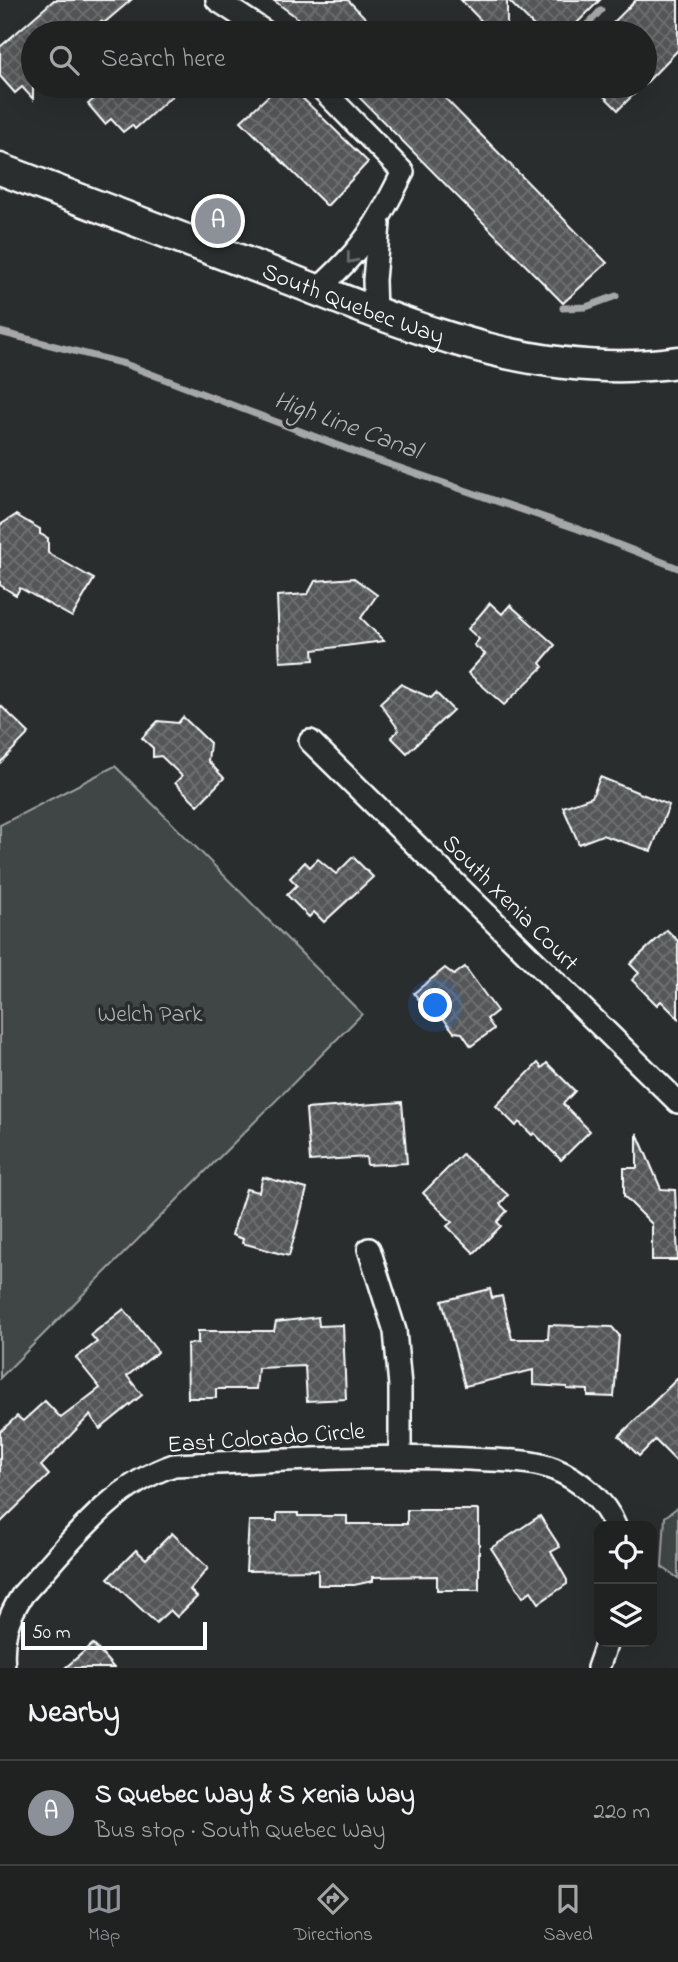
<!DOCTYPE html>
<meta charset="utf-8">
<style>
:root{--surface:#202222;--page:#2d2f2f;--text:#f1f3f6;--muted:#a2a4a5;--line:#3d3f40;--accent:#8c9099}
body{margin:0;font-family:"Indie Flower",sans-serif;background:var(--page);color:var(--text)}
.controls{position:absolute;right:21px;bottom:21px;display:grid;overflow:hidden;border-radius:14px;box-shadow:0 7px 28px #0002}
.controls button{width:63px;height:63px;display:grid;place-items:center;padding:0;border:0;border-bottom:2px solid var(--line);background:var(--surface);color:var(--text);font:35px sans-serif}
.scale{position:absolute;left:21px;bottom:18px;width:186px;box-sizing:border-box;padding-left:7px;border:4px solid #fff;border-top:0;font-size:19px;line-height:24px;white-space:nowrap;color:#fff;-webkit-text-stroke:5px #2a2d2e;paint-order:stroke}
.you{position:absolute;left:436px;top:1006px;width:24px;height:24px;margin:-18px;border:5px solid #fff;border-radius:50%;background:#1a73e8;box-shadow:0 0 0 10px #1a73e833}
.badge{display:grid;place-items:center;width:46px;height:46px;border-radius:50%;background:var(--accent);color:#fff;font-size:23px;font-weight:700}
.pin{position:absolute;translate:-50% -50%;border:4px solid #fff;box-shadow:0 2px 7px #0006}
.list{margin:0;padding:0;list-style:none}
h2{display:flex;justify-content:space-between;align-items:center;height:91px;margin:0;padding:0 28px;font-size:30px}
h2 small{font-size:23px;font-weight:400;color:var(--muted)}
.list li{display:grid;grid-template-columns:46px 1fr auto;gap:21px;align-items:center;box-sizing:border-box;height:105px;padding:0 28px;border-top:2px solid var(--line)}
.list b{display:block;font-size:26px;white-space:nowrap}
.list p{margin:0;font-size:23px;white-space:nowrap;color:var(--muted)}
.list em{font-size:23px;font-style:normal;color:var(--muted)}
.icon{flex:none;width:38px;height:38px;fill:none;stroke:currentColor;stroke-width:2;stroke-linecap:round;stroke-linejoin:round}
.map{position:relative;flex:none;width:678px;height:1668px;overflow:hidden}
.search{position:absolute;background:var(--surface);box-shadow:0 7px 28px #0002;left:21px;right:21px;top:21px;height:77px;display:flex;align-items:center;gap:18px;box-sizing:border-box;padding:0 24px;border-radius:38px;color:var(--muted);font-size:26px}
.sheet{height:196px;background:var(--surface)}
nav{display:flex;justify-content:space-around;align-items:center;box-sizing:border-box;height:98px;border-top:2px solid var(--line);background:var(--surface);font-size:19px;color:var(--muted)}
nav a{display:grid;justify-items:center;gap:4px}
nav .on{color:var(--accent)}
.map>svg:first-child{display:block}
</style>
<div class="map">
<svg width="678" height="1668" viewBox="0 0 678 1668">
<defs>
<pattern id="building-cross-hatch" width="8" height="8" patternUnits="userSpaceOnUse" patternTransform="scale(1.75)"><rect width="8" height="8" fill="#555758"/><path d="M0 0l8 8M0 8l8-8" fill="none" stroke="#6e7071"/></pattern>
</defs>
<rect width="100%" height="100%" fill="#2a2d2e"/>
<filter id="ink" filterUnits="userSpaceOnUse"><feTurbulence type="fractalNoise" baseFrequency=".0143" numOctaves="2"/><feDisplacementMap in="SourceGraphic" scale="14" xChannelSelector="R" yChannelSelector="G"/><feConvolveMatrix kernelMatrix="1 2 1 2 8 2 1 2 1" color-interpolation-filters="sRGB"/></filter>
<g filter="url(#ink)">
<g fill="#414445" stroke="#a0a2a2" stroke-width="2">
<polygon points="115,766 362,1014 0,1378 0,825"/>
<polygon points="678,1507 678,1578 662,1567 665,1517"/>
</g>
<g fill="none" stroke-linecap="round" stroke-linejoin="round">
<g stroke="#a6a7a7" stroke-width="7">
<polyline points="580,33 601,10"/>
<polyline points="563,308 586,307 616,296"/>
<polyline points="0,332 125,364 368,457 578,529 678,568"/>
</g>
</g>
<g fill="url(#building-cross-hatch)" stroke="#fff" stroke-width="2">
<polygon points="54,0 131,0 104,23 101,21 87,33 33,33 33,99 22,87 15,93 0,76 0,47"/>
<polygon points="273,0 348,0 380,33 318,33"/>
<polygon points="461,0 507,0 507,33 493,33"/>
<polygon points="508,0 600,0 567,33 541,33"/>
<polygon points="636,0 678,0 678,50 645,84 645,33 603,33"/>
<polygon points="109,86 183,86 135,129 132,125 123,132 111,119 105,124 88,104"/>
<polygon points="279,86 290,86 368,162 327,206 241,121"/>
<polygon points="348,86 433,86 607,263 563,303"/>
<polygon points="594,86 642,86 618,110"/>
<polygon points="16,515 40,529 40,534 48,538 48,553 94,579 72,617 20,588 16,595 0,585 0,525"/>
<polygon points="354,578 377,595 361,618 384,641 313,650 314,660 280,662 277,596 308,594 315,581"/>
<polygon points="490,603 502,614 510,605 555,645 540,663 543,667 504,705 468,673 485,654 474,645 479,639 468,629"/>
<polygon points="400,684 431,698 436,693 453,710 407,753 391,737 399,730 380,703"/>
<polygon points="0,705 29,733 0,763"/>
<polygon points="183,717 210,743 208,761 224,778 198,805 175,783 182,776 161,756 153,757 153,748 142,738 158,721 178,723"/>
<polygon points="600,777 669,805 651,851 602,835 579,844 563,807 592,797"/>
<polygon points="353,857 373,877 324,922 314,912 309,917 287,895 297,885 290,878 305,862 310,867 318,859 336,874"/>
<polygon points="667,930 678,941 678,1018 661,1001 657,1005 632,980 639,973 630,964"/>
<polygon points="465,967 497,1011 487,1019 494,1029 471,1046 462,1033 454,1032 439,1013 432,1018 414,993 445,968 454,975"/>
<polygon points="538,1063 542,1068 547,1063 575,1091 563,1104 590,1131 561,1160 534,1133 532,1135 519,1122 516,1126 496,1106"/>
<polygon points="402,1102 407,1163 367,1165 366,1157 310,1161 306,1109"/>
<polygon points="637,1133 661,1189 675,1190 678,1260 652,1260 652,1224 624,1196 624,1168 637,1168"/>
<polygon points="462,1154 508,1195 500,1204 507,1211 497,1222 501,1226 474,1253 447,1226 452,1222 423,1193"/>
<polygon points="263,1177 307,1189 289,1256 242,1243 243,1239 232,1235 246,1189 259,1192"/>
<polygon points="490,1289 492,1298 502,1296 512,1339 548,1339 549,1325 612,1327 619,1335 614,1397 588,1396 588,1390 567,1389 567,1387 533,1385 533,1370 465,1386 442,1301"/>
<polygon points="124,1309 158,1352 127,1376 142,1395 100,1429 90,1415 41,1466 49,1475 0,1523 0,1432 17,1416 23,1421 45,1401 61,1418 100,1388 76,1358 97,1342 91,1335"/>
<polygon points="318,1317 319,1326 343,1325 346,1399 307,1401 305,1366 258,1368 256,1389 216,1389 216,1398 188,1398 187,1344 198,1343 198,1331 274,1331 276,1322"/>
<polygon points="678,1378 678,1463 655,1440 639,1456 619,1436"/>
<polygon points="407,1510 479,1510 479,1590 437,1590 437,1576 373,1577 373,1581 354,1585 318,1585 318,1570 246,1571 249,1521 277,1521 277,1513 298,1513 298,1516 347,1516 347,1524 407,1524"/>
<polygon points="540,1516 560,1547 551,1552 567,1580 567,1584 539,1603 531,1591 523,1597 491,1548"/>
<polygon points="172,1533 208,1568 190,1590 197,1597 177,1617 170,1610 156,1623 108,1578 136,1550 146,1559"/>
<polygon points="93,1644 114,1668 65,1668"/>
</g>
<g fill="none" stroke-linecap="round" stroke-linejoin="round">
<defs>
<g id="street">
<polyline points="217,0 267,33"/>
<path d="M317,290C363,249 376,227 403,172L319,86"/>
<polyline points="375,312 374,280 379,224"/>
<polyline points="310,741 678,1102"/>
<polyline points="369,1249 395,1331 400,1386 400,1455"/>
<path d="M4,1668C1,1639 7,1618 23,1594C68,1546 110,1486 174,1465C273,1461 371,1454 469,1459C497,1461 528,1459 554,1469C579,1479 605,1501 615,1526"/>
<polyline points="598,1668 607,1642"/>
</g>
<g id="secondary">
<path id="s1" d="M0,169C91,204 182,238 273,273C404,323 535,383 678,362"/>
</g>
</defs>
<use href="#street" stroke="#fff" stroke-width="26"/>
<use href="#secondary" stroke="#fff" stroke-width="35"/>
<use href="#street" stroke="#2a2d2e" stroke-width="21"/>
<use href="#secondary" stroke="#2a2d2e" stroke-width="30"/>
</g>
<defs><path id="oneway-chevron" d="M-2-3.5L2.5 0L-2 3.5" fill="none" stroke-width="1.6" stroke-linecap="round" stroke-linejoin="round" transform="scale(1.75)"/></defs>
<use stroke="#6a6c6d" href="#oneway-chevron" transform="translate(351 259) rotate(129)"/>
</g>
<g text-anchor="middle" stroke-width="7" stroke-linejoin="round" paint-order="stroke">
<g font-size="24" fill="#fff" stroke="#2a2d2e">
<text dy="8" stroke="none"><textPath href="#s1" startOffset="378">South Quebec Way</textPath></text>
<text transform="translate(511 902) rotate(45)" y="8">South Xenia Court</text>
<text transform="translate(266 1437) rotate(-4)" y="8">East Colorado Circle</text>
</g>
<g font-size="24" fill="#b3b4b5" stroke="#2a2d2e">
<text x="150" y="1021">Welch Park</text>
</g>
<g font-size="26" font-style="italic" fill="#b4b6b6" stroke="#2a2d2e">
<text transform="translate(348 424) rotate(20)" y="9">High Line Canal</text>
</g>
</g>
</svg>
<div class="controls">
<button><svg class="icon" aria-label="locate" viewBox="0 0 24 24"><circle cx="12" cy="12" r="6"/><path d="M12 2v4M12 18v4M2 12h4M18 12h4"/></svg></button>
<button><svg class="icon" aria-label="layers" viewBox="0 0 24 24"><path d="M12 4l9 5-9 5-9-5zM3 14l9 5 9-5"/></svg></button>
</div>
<div class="scale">50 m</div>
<div class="you"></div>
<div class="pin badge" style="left:218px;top:221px">A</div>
<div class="search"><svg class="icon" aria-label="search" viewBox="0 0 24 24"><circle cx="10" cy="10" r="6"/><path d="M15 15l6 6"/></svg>Search here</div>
</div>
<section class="sheet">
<h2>Nearby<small></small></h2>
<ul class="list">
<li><span class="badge">A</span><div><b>S Quebec Way &amp; S Xenia Way</b><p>Bus stop · South Quebec Way</p></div><em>220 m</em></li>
</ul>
</section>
<nav>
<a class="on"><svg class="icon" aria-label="map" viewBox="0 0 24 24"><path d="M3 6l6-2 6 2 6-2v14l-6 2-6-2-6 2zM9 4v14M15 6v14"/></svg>Map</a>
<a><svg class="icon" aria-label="directions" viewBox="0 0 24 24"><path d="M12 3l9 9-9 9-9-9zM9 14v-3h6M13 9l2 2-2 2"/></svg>Directions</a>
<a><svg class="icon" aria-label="saved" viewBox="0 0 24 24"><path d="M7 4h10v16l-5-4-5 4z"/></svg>Saved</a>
</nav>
